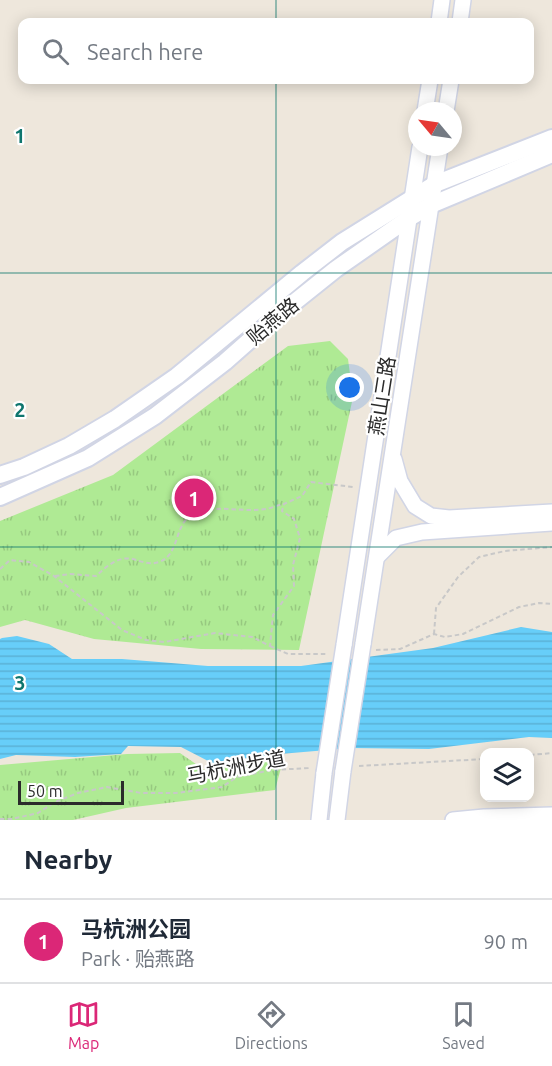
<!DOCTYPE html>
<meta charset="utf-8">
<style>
:root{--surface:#fff;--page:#f6f6f7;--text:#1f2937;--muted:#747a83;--line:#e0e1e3;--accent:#db2777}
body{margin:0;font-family:Ubuntu,"Noto Sans SC",sans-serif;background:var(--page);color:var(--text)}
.controls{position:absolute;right:18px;bottom:18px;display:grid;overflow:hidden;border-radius:12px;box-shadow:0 3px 15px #0003}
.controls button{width:54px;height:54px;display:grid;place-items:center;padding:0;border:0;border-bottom:2px solid var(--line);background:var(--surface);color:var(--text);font:30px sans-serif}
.compass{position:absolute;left:408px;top:102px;width:54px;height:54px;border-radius:50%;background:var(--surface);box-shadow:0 3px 15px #0003;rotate:299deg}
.scale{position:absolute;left:18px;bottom:15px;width:106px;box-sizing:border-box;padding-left:6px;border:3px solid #2b2b2b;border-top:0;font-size:16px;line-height:21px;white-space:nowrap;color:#2b2b2b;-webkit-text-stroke:4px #fff;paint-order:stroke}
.you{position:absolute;left:350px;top:388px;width:21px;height:21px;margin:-15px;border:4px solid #fff;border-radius:50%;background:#1a73e8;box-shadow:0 0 0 9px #1a73e833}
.badge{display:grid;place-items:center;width:39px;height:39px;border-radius:50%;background:var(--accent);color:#fff;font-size:20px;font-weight:700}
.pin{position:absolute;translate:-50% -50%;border:3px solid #fff;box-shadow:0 2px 6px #0006}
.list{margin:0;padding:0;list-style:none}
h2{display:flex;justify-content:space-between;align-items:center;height:78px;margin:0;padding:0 24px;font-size:26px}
h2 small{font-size:20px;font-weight:400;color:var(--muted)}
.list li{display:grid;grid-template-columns:39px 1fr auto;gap:18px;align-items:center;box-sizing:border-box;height:84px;padding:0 24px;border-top:2px solid var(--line)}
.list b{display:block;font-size:22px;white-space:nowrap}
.list p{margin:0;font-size:20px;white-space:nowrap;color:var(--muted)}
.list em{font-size:20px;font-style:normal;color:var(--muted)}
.icon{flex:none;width:33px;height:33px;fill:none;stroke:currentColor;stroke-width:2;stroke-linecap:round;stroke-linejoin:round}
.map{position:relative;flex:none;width:552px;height:820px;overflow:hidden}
.search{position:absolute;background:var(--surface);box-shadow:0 3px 15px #0003;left:18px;right:18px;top:18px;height:66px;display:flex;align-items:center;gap:15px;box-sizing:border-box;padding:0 21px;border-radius:12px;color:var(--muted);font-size:22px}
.sheet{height:162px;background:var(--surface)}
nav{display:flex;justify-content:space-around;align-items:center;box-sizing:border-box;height:84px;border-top:2px solid var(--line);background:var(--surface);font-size:16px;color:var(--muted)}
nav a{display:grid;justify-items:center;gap:3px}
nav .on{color:var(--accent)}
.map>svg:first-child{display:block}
</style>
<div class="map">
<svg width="552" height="820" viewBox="0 0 552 820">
<defs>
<pattern id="park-tufts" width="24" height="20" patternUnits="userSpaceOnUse" patternTransform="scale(1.5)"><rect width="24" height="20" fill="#afea94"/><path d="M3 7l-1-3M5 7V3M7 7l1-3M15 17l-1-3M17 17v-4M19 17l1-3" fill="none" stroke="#97c980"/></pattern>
<pattern id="water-rules" width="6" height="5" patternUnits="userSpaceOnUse" patternTransform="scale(1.5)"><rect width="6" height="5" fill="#67cef9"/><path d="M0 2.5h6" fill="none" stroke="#5ab1d6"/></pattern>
</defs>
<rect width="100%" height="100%" fill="#eee7dc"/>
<g fill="url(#park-tufts)">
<polygon points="330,341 348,359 353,397 299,650 201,649 94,639 25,620 0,627 0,521 113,475 288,346"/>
<polygon points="180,753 206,771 284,757 275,790 126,808 73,820 0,820 0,765 127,754"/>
</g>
<polygon fill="url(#water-rules)" points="521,627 552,632 552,738 529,737 429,749 351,748 268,755 212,763 181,747 128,746 121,754 75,757 16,755 0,759 0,639 2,638 17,636 49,644 72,659 122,659 208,666 301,666 433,648"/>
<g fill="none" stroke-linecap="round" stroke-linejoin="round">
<defs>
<g id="tertiary">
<polyline points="439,22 442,0"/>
<polyline points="460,22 463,0"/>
<polyline points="425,111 430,80"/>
<polyline points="446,111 451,80"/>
<polyline points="394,459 400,481 415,506 431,516 449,518 552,512"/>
<polyline points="377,557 396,538 422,532 552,523"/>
<polyline points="363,644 440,147"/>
<polyline points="344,645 420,147"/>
<polyline points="319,820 324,773"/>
<polyline points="337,820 343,771"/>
<polyline points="453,820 484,817 552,815"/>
</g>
<g id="secondary">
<polyline points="0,475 24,467 69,446 115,419 177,376 302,273 342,242 435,184 552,138"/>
<polyline points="0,497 88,458 155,416 225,362 276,317 336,269 409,218 431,205 552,154"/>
</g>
</defs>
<use href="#tertiary" stroke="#d1d5e5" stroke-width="18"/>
<use href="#secondary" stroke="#d1d5e5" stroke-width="20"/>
<g stroke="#c8c8c8" stroke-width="2" stroke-dasharray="4.5 3" stroke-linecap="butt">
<polyline points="0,569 10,560 29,562 54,576 122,630 146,640 164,642 215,633 252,637 270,646 273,615 294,586 293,565 300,538 294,519 282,511 284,504 302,496 311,482 353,487"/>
<path d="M55,576L70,574L96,576C107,566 120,554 136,560C143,562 151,565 159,562C180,555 174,524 192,515C216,503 241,513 266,509C272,508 278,505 284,504"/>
<polyline points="434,634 436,608 458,577 479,557 505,551 552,547"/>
<polyline points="270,646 288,654 328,654"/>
<polyline points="376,650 400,649 434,634 445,637 463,634 519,607 539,603 552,604"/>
<polyline points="530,755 552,753"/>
<polyline points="359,766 484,759"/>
<polyline points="0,819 12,819 38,813 55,802 78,793 107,787 141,793 176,793 222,787 237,777 272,770 311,768"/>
</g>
<use href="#tertiary" stroke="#fff" stroke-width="15"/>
<use href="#secondary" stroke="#fff" stroke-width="16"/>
<defs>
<g id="tertiary-bridge">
<polyline points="343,771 363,644"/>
<polyline points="324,773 344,645"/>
</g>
</defs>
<use href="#tertiary-bridge" stroke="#d1d5e5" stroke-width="18" stroke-linecap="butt"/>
<use href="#tertiary-bridge" stroke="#fff" stroke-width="15"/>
</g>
<path fill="none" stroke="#0f766e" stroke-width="1.5" stroke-opacity="0.55" d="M276,0V22M276,80V820M0,273H552M0,547H552"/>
<g text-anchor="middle" stroke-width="4.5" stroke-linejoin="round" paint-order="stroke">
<g font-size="20" fill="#2b2b2b" stroke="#fff">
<text transform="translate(273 321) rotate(-40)" y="7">贻燕路</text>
<text transform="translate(382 396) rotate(-81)" y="7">燕山三路</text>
<text transform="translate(236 767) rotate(-11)" y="7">马杭洲步道</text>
</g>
</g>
<g font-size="20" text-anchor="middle" font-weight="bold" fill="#0f766e" stroke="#fff" stroke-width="4.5" stroke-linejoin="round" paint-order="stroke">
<text x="20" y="143">1</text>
<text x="20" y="417">2</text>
<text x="20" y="690">3</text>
</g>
</svg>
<div class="controls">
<button><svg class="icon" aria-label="layers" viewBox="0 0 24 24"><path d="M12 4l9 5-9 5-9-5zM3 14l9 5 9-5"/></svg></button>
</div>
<svg class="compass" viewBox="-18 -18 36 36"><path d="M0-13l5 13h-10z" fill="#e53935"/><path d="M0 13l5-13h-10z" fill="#747a83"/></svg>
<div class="scale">50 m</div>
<div class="you"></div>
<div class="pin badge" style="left:194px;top:498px">1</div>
<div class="search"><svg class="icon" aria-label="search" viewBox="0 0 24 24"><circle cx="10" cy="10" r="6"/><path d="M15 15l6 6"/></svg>Search here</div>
</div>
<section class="sheet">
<h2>Nearby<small></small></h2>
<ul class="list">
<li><span class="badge">1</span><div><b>马杭洲公园</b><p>Park · 贻燕路</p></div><em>90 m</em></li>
</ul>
</section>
<nav>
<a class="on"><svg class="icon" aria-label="map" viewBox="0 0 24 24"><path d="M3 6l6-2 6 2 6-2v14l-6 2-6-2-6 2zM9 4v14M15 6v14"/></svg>Map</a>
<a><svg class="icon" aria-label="directions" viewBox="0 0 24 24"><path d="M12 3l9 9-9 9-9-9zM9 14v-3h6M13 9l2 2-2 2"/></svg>Directions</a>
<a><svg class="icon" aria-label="saved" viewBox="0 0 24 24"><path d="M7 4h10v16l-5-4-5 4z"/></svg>Saved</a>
</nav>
